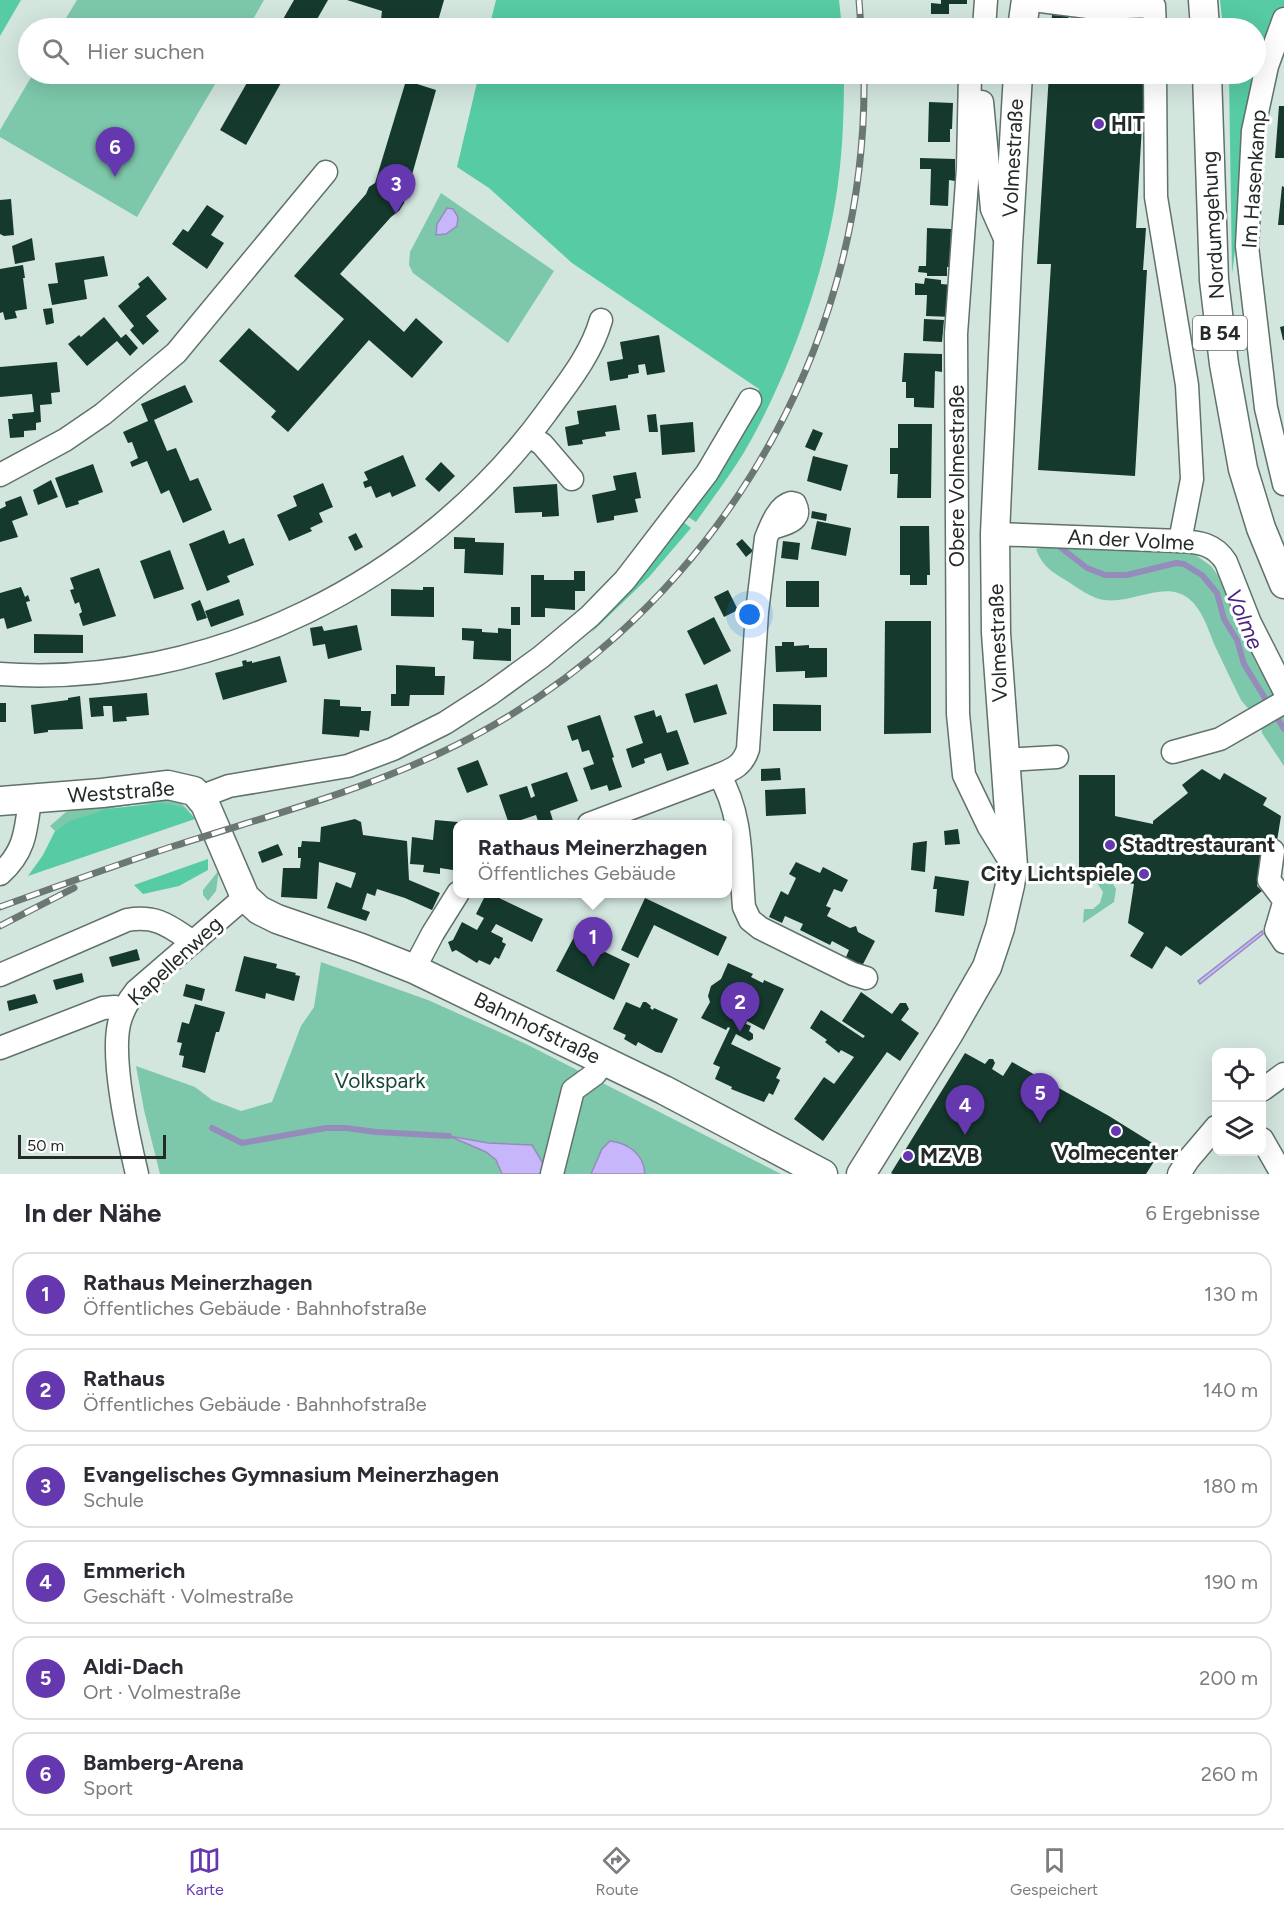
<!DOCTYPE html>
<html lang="de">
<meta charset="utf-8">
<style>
:root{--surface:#fff;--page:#f2f2f3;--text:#2b2b33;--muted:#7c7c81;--line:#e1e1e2;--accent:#6638b0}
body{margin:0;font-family:Figtree,sans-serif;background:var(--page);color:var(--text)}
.controls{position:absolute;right:18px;bottom:18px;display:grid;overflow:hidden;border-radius:12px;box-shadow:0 6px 24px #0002}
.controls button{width:54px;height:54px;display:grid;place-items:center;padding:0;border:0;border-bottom:2px solid var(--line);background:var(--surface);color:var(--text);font:30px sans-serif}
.scale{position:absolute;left:18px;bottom:15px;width:148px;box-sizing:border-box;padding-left:6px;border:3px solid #232a27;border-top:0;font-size:16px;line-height:21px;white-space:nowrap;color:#232a27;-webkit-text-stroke:4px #fff;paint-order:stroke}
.you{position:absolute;left:750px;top:615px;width:21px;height:21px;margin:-15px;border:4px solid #fff;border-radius:50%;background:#1a73e8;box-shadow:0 0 0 9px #1a73e833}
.badge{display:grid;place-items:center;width:39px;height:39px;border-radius:50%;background:var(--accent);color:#fff;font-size:20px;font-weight:700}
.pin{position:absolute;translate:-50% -50px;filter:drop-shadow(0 2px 3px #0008)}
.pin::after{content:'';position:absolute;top:32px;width:21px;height:18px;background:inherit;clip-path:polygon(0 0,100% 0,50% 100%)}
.popup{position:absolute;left:453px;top:820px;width:279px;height:78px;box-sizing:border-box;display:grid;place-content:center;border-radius:12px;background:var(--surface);filter:drop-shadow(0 2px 4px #0005);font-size:20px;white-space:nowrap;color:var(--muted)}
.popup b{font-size:22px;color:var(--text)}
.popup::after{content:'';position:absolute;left:50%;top:100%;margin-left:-12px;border:12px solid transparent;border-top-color:var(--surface)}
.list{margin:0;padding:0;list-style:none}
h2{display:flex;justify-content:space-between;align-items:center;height:78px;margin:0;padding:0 24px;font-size:26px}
h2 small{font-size:20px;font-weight:400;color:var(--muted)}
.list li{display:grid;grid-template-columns:39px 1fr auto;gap:18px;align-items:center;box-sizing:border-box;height:84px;margin:0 12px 12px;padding:0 12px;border:2px solid var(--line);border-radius:18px}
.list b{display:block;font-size:22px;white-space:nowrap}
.list p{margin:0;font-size:20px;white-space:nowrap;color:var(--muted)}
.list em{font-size:20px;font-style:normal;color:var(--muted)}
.icon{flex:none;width:33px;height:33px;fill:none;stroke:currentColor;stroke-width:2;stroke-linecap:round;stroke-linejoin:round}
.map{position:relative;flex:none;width:1284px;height:1174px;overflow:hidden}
.search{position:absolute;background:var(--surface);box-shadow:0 6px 24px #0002;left:18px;right:18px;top:18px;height:66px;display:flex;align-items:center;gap:15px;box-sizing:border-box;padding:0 21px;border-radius:33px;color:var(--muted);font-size:22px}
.sheet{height:654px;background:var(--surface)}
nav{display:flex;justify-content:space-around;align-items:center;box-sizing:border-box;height:84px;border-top:2px solid var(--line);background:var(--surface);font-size:16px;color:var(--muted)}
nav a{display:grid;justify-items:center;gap:3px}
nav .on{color:var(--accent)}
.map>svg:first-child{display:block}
</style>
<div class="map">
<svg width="1284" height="1174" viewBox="0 0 1284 1174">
<rect width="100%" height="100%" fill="#d2e6de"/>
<g fill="#7dc8ab">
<polygon points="77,0 264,0 248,28 60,28"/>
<polygon points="33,74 221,74 137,217 0,137 0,130"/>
<polygon points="441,193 554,271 508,343 413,273 409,265 410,252"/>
<path d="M1048,546L1187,552L1197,556L1211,566L1219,577L1257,665L1284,708V766L1262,733C1262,718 1249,711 1241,700C1233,684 1225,667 1217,650C1209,634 1204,610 1188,598C1163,580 1134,604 1104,600C1091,598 1078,588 1067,581C1052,572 1042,566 1036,549Z"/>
<path d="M156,797L178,800L190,812C153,794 89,809 55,831L50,826L66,812L78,806Z"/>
<polygon points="219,870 216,891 208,901 203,895 203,890"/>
<polygon points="1098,877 1110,879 1116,889 1114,902 1083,923 1084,909 1093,909 1100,903 1103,892 1097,883"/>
<polygon points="321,962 428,1000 526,1044 781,1174 160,1174 144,1110 136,1066 195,1087 212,1100 241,1111 272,1102 301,1026 314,1007"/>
</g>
<g fill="#57cba3">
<polygon points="0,0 21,0 0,36"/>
<polygon points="496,0 839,0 842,28 489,28"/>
<polygon points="1220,0 1284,0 1284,11 1257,77 1232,274 1229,74 1256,74 1256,28 1223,28"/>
<path d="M479,74H844C844,110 843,147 838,183C827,271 785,387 738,462C725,482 710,502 696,522L682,513L757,397L759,389L572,263L489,188L457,167Z"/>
<polygon points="678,518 691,528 649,577 591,633"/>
<path d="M160,803C174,805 187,806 195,819L28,876L43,855L55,831L70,821L106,809Z"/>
<polygon points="208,859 208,870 179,886 143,894 134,885"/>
</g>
<g fill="#c8b6fb" stroke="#968cbb" stroke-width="1.5">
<polygon points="447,208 453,209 458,217 457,226 446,234 436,235 437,224"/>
<polygon points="1262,931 1263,934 1200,984 1198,981"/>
<polygon points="449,1136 488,1143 532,1145 544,1165 546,1174 502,1174 496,1160 486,1152"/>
<path d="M610,1141C628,1143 644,1154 645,1174H591L602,1149Z"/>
</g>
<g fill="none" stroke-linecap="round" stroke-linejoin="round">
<g stroke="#968cbb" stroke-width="6">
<polyline points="1056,544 1087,568 1105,575 1127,575 1176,563 1184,564 1202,575 1217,593 1224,619 1237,640 1244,664 1284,729"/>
<polyline points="212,1128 242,1143 326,1128 346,1128 376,1132 449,1136"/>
</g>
</g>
<g fill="#153a2d">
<polygon points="294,0 328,0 312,28 278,28"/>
<polygon points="347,0 444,0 436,28 380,28 382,11"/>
<polygon points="941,0 967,0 967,4 949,4 949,14 931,14 931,3 941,4"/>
<polygon points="1052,15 1067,16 1071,20 1076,18 1103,19 1103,28 1051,28"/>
<polygon points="252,74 286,74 246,145 220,130"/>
<polygon points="408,74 417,74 414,83 436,90 404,203 399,211 391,217 340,274 404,332 416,318 443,342 412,378 369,340 288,432 271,417 276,411 219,361 249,328 298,371 344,319 294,276 366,194 369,187 375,183"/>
<rect x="926" y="74" width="23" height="4"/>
<polygon points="1049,74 1145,74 1136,228 1146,228 1143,270 1147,270 1135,476 1038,470 1051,264 1037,264"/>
<polygon points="929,102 953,103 952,129 950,129 950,142 928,142"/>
<polygon points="1279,106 1284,106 1284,158 1275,158"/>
<polygon points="920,158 955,159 955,181 949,180 948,206 930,205 931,169 920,169"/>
<polygon points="1282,186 1284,187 1284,225 1278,225"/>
<polygon points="11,199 14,235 4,236 0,234 0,200"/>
<polygon points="207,205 224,216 211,235 224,243 207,269 172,244 183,229 188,232"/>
<polygon points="927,228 951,229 950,267 947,267 947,276 927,276 927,273 918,272 919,266 926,266"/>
<polygon points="32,238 35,260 15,264 12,246"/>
<polygon points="104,256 108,276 84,280 87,299 52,305 48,284 58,283 55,263"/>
<polygon points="23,265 25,278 23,278 27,309 15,311 17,318 5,320 3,312 0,313 0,269"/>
<polygon points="148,276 167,299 146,316 159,331 143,345 130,330 134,326 118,306 140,287 138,284"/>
<polygon points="925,278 941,280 941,284 953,285 952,317 926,316 927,295 915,295 915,283 924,284"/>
<polygon points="52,308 54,323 46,325 43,309"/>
<polygon points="104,317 121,338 126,334 138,348 130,356 117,341 87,366 68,344 79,335 81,337"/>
<polygon points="924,319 944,320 942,342 923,341"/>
<polygon points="1284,326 1284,340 1283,340 1280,327"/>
<polygon points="659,335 665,372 647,375 645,364 638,365 639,373 628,375 628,378 610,381 607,362 623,359 620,342"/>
<polygon points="904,353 942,354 942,372 935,371 934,408 914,407 914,398 906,398 906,382 902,382"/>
<polygon points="57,362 60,392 51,393 52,404 40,405 41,422 36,423 36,430 24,431 24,437 10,438 8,419 13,419 12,414 34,412 32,394 0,397 0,367"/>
<polygon points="185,385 193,402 154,420 167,451 176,448 190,481 198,478 212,510 183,523 169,490 161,494 147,461 132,467 130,462 138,458 132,442 128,443 123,432 148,421 141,404"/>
<polygon points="616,405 620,430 605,432 606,436 582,440 583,444 568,446 565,427 579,424 577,411"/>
<polygon points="656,414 658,432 649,432 647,415"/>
<polygon points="693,422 695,452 662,455 660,425"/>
<polygon points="898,424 932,424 931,498 897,498 898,474 890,474 890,448 898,448"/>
<polygon points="813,429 823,433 815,451 805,447"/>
<polygon points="403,455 416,486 392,497 390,492 376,498 371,486 365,488 363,482 368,480 364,472"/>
<polygon points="813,456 848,465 841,491 807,481"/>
<polygon points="441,462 455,476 439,492 425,479"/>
<polygon points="93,464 103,492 78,501 79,504 66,508 55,478"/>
<polygon points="636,472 641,498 635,499 638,512 614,516 614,520 597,523 592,495 616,490 613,476"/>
<polygon points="51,480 58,497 38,505 33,490"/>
<polygon points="323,483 333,507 319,513 323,522 310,528 312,531 289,541 277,515 297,506 293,496"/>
<polygon points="557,484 559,516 542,517 542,512 515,513 513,487"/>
<polygon points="21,496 28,515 12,521 18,537 0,542 0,509 6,506 5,502"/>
<polygon points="812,511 827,514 826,521 811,518"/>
<polygon points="817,521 851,528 846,556 811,549"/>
<polygon points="900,526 929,526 930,575 927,575 927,585 910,585 910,575 900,575"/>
<polygon points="224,530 229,544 244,538 254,565 227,576 230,582 207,591 189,544"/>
<polygon points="356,533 363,547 355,551 348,537"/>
<polygon points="454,537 475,538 475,542 504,543 503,575 464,573 465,549 454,549"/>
<polygon points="742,539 753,551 746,557 736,544"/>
<polygon points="783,541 800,543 798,560 781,558"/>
<polygon points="170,550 184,589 154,599 140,561"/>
<polygon points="99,568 116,616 83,626 79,614 82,612 79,602 75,604 70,590 74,589 70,578"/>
<polygon points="574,571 585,571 585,591 575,591 575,610 545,608 545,617 531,617 531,575 544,575 544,580 574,580"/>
<rect x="786" y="581" width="33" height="26"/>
<polygon points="21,587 25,597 28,595 30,601 26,602 32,621 7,629 4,618 0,619 0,593"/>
<polygon points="423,587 434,587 434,617 391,616 391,589 423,590"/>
<polygon points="728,590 738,610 724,617 714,597"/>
<polygon points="239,599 244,615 211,627 205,611"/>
<polygon points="200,600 207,618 197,621 191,604"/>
<rect x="511" y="607" width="9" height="18"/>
<polygon points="714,617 731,651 704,665 687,631"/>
<polygon points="885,621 931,621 931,733 884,734"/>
<polygon points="357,625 362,650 328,659 325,644 313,646 310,628 322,626 324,631"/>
<polygon points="462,628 482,629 482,632 498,633 498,628 511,629 511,661 473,659 474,641 462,640"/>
<polygon points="34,634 83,635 83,653 34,653"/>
<polygon points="782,642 794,642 794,646 809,645 809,648 827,648 827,677 805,678 805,671 776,672 775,646 782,646"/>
<polygon points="280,656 287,682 223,700 215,673 243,666 242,661 246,660 247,662 252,661 252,663"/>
<polygon points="396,665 435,667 435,676 445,676 444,695 410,695 409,706 391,706 391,694 396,694"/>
<polygon points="717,684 727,714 694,723 685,694"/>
<polygon points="147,693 149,715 126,717 127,721 113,722 112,706 103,706 104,716 91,717 89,698"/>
<polygon points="80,696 83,729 48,730 48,732 34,734 31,705 68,700 68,698"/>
<polygon points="324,699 340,700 340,706 361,707 361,711 371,711 369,731 360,730 359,737 322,734"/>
<rect x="0" y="703" width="6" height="19"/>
<polygon points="773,704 821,705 821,731 773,731"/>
<polygon points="654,710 656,717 661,715 667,733 677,730 689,764 667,771 661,753 644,759 645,763 632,768 626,749 643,743 634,716"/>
<polygon points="600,715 614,757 612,758 622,787 609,791 607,785 591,790 583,768 594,764 589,750 582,752 578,739 572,741 567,726"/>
<polygon points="478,760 488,785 467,793 457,768"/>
<polygon points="780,768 781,780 761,781 761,769"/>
<polygon points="1202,769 1220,780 1224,773 1267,798 1263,805 1281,816 1277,841 1267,839 1257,886 1262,891 1181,956 1166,946 1152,969 1130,956 1144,933 1128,923 1134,884 1079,873 1079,775 1115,775 1115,816 1153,824 1153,821 1188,793 1182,785"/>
<polygon points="567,772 578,801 550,811 554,824 539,824 536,815 509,824 499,795 527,786 531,798 535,796 531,784"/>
<polygon points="805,788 806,814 766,816 765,790"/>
<polygon points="355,819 361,822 363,835 407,841 409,880 440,893 432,910 405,898 377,889 375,896 367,893 362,909 370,912 366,921 327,908 336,882 351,888 356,873 319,862 317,899 281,897 283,868 300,868 301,858 298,858 298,847 301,847 302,841 320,842 321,827"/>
<polygon points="435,820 458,822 454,866 453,870 440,868 440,874 423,872 424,865 410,864 412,837 433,840"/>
<polygon points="958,829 960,844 945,845 944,831"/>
<polygon points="927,841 925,872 911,870 913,843"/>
<polygon points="278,844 283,855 262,863 258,852"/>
<polygon points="796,862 820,873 823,867 848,880 842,892 834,889 826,906 831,908 827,916 850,928 856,926 858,932 875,941 862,966 846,957 849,950 832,941 830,945 800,930 803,924 785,916 782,923 769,917 781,891 788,895 796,878 789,874"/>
<polygon points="935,876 969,881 964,916 935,912 937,889 933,889"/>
<polygon points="486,894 491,894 543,919 532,942 496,924 491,932 503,938 502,942 506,944 499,959 495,957 490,965 479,960 477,963 456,950 452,952 448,942 453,940 462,922 477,930 484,918 476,914"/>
<polygon points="645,898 727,937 718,956 654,925 638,958 621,950"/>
<polygon points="574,937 630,964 614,1000 556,971"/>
<polygon points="137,949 140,960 112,967 109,957"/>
<polygon points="244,956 277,964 276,968 296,973 295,975 300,976 294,1001 266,993 265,999 235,991"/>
<polygon points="728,963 753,974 751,977 763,983 764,980 784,989 764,1030 747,1021 746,1024 751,1026 749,1031 753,1034 753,1039 749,1041 736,1034 731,1044 781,1068 776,1078 780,1080 773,1095 769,1093 764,1102 731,1089 732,1087 715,1079 720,1067 713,1064 730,1028 728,1027 726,1030 701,1018 710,1002 708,996 711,986 721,979"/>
<polygon points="82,973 84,982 56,990 53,980"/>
<polygon points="186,984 205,989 202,1001 183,996"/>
<polygon points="861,992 892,1014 900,1003 906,1003 909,1009 901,1020 919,1033 900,1061 887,1052 823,1141 794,1119 824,1077 834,1084 854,1057 841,1050 839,1053 825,1042 827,1040 810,1028 821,1010 863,1038 865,1036 842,1021"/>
<polygon points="35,994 38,1003 9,1011 7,1001"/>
<polygon points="626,1002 640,1008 643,1002 646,1002 651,1006 650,1008 653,1010 654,1008 678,1019 662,1053 656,1052 638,1042 636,1046 624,1039 626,1035 613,1029"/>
<polygon points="195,1004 225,1012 219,1032 216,1032 205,1073 182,1067 184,1056 179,1055 182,1043 177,1042 182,1022 189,1024"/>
<polygon points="965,1053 985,1064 989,1059 993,1059 995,1063 992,1069 1003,1076 1012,1062 1109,1116 1162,1149 1146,1174 893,1174 891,1173"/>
</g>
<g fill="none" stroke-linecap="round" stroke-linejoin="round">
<defs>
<g id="minor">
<polyline points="1033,0 1096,8 1154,6 1155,28"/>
<polyline points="1284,19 1267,66 1253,131 1247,246 1266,408 1284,484"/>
<polyline points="984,28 986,0"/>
<polyline points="970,74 968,168 956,334 958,714 964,775 989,827 1013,866"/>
<polyline points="1155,74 1156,197 1187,385 1192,479 1180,541"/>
<polyline points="982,102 992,209 1008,245"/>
<polyline points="529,436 542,444 572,479"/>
<polyline points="0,475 65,440 103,414 176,353 326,172"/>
<path d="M995,534L1180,541C1199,542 1215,544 1226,562L1250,623L1284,690"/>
<path d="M0,674C209,689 423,582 546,413C567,384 591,355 601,320"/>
<polyline points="1173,752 1220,739 1284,702"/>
<polyline points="1005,760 1057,757"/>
<path d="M719,775C743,814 740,863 744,907L750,920L760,928L853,974L866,978"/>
<polyline points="200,797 229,786 348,766 393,749 445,723 490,694 541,657 590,616 625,580 707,473 750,400"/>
<path d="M589,824L719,775C734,769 743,765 748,749L757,612L766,538C771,526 778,506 791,503L795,504C804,523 781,524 770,529"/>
<polyline points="1273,851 1269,880 1284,900"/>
<path d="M0,874C25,852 26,831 30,799"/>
<polyline points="1284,903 1276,930 1284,942"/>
<polyline points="414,969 433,933 458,893"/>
<path d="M0,975L127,920C157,915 169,926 193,942"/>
<polyline points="0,1048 103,1008 115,1007 124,1009"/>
<polyline points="1262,1090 1284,1074"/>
<polyline points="1262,1139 1282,1174"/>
<path d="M137,1174C128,1136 111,1061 119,1024C122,1011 128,1001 136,991L245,897"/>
<polyline points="552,1174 573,1090 595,1074 604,1060"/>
<polyline points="1179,1174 1188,1160 1216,1127"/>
</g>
<g id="major">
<polyline points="1203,0 1205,28"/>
<polyline points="1022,28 1026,0"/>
<polyline points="1207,74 1214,280 1224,364 1243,469 1261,528 1284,584"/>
<polyline points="0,801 102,793 168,785 194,791 205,804 245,897 259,910 277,919 361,948 414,969 664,1090 823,1174"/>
<polyline points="861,1174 949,1033 987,967 1000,928 1010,885 1013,866 996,633 995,534 1008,245 1018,74"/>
</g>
</defs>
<use href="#minor" stroke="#60726a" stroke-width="25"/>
<use href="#major" stroke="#60726a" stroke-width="31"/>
<use href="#minor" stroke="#fff" stroke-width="22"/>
<use href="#major" stroke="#fff" stroke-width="28"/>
<defs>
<g id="rail">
<polyline points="859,0 861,28"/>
<path d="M0,907C58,886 116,865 174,846C264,817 356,793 442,752C701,630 868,360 864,74"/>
<polyline points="0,926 74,888"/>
</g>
</defs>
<use href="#rail" stroke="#6b7772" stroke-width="7"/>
<use href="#rail" stroke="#fff" stroke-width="4.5" stroke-dasharray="14" stroke-linecap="butt"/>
</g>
<g fill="#6638b0" stroke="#fff" stroke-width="2">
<circle cx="1099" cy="124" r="6"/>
<circle cx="1110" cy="845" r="6"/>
<circle cx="1144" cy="874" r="6"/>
<circle cx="1116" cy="1131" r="6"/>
<circle cx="908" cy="1156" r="6"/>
</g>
<g text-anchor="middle" stroke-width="6" stroke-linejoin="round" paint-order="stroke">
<rect fill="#fff" stroke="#656a68" stroke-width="1.5" x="1193" y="316" width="54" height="34" rx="4.5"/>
<g font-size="20" font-weight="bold" fill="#232a27">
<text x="1220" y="340">B 54</text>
</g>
<g font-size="21" font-weight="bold" fill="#232a27" stroke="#fff" text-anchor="start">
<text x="1111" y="131">HIT</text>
<text x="1122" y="852">Stadtrestaurant</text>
<text x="1132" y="881" text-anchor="end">City Lichtspiele</text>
<text x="1116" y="1160" text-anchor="middle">Volmecenter</text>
<text x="920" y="1163">MZVB</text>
</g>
<g font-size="21" fill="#232a27" stroke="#fff">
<text transform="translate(1013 158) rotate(-87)" y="7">Volmestraße</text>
<text transform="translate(1254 179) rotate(-86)" y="7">Im Hasenkamp</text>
<text transform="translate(1213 225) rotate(-93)" y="7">Nordumgehung</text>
<text transform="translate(957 476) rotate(-90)" y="7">Obere Volmestraße</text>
<text transform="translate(1131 540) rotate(3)" y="7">An der Volme</text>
<text transform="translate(998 643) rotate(-92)" y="7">Volmestraße</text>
<text transform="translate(121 792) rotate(-4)" y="7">Weststraße</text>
<text transform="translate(175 961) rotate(-43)" y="7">Kapellenweg</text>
<text transform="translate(537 1028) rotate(26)" y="7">Bahnhofstraße</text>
</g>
<g font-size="21" fill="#174838" stroke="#fff">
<text x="380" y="1088">Volkspark</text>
</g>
<g font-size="22" font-style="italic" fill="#4a2484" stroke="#fff">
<text transform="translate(1245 619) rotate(67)" y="8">Volme</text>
</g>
</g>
</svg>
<div class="controls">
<button><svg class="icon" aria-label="locate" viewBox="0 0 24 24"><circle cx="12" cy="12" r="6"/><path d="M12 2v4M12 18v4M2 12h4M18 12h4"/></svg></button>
<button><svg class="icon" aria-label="layers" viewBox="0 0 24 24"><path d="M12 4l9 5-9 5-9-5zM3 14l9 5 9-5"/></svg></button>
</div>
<div class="scale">50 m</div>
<div class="you"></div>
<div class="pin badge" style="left:593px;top:967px">1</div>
<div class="popup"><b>Rathaus Meinerzhagen</b>Öffentliches Gebäude</div>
<div class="pin badge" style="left:740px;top:1032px">2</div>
<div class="pin badge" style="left:396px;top:214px">3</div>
<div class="pin badge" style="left:965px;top:1135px">4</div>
<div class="pin badge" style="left:1040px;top:1123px">5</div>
<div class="pin badge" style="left:115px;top:177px">6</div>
<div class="search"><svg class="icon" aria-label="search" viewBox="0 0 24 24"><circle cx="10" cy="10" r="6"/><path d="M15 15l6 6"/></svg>Hier suchen</div>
</div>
<section class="sheet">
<h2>In der Nähe<small>6 Ergebnisse</small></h2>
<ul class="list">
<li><span class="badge">1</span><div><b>Rathaus Meinerzhagen</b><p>Öffentliches Gebäude · Bahnhofstraße</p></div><em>130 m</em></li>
<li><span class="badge">2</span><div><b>Rathaus</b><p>Öffentliches Gebäude · Bahnhofstraße</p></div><em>140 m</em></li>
<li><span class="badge">3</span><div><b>Evangelisches Gymnasium Meinerzhagen</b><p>Schule</p></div><em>180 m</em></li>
<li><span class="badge">4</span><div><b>Emmerich</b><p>Geschäft · Volmestraße</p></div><em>190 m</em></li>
<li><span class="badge">5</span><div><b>Aldi-Dach</b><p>Ort · Volmestraße</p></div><em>200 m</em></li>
<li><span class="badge">6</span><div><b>Bamberg-Arena</b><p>Sport</p></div><em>260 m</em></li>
</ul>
</section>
<nav>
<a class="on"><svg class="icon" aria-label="map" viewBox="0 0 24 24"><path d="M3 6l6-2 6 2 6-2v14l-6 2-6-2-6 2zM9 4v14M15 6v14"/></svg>Karte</a>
<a><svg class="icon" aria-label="directions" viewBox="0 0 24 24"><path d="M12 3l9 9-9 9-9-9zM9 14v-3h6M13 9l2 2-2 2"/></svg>Route</a>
<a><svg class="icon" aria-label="saved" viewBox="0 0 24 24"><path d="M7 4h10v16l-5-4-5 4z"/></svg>Gespeichert</a>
</nav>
